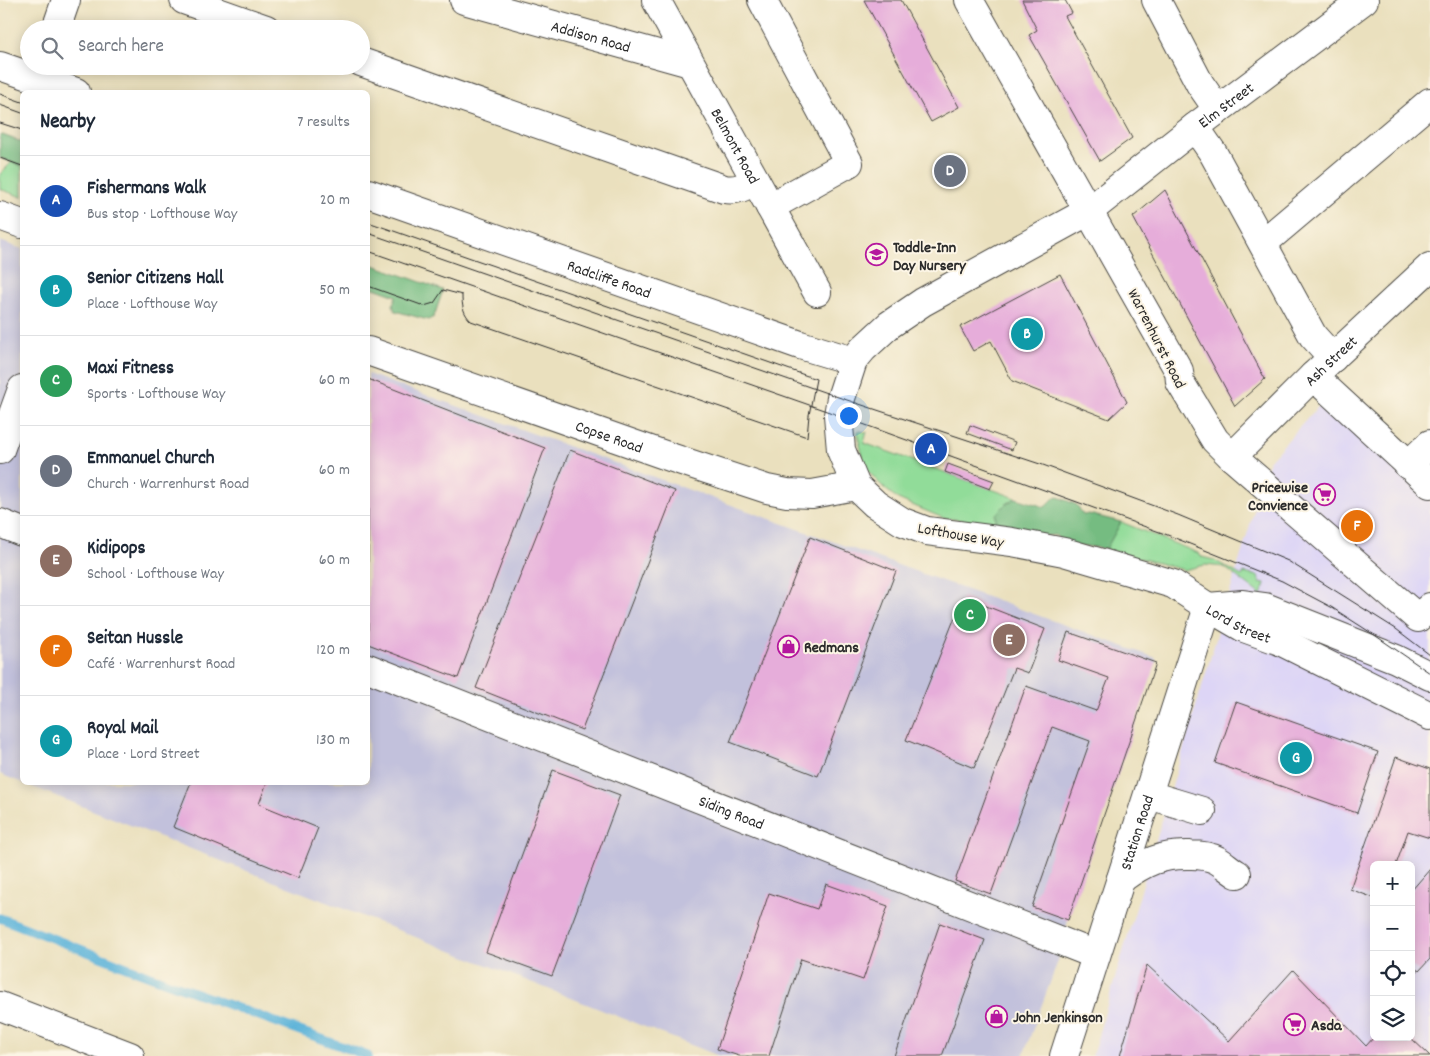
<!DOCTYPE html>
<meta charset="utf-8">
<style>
:root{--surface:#fff;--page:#f2f2f3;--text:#1f2937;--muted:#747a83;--line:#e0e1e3;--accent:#b5179e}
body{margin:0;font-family:Dekko,sans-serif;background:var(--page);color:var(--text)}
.controls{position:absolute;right:15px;bottom:15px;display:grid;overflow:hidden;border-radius:8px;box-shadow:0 2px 12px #0003}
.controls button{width:45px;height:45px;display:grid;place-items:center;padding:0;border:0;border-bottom:1px solid var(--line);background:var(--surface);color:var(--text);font:25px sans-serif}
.you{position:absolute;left:848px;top:415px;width:18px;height:18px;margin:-12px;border:4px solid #fff;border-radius:50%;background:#1a73e8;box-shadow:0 0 0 8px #1a73e833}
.badge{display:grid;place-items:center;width:32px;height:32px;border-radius:50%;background:var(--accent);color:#fff;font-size:16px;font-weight:700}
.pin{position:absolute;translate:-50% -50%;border:2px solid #fff;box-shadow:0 1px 5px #0006}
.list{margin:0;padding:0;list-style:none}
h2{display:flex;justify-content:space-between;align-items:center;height:65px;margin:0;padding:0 20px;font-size:21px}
h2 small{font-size:16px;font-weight:400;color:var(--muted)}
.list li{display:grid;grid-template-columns:32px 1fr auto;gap:15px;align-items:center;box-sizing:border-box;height:90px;padding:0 20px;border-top:1px solid var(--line)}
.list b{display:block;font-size:19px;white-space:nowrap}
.list p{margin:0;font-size:16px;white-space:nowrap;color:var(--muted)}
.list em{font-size:16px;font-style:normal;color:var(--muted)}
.icon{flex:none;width:28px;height:28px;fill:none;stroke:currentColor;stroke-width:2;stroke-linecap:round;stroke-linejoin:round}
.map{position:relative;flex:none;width:1430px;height:1056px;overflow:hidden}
.search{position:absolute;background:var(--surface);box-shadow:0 2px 12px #0003;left:20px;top:20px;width:350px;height:55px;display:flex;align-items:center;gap:12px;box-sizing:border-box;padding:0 18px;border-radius:28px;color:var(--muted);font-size:19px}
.panel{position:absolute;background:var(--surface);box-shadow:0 2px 12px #0003;left:20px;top:90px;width:350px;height:695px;border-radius:8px}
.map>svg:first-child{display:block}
</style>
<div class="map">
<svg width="1430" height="1056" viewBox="0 0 1430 1056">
<rect width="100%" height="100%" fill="#fcf5e5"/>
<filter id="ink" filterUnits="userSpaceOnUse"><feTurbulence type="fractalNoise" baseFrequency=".02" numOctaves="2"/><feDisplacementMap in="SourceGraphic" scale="10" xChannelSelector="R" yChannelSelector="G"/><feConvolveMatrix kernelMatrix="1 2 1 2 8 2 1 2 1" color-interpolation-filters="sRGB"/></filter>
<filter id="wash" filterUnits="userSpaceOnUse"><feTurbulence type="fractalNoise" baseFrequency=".0096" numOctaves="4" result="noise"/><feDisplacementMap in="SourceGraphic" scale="20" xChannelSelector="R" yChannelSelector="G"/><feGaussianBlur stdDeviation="1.12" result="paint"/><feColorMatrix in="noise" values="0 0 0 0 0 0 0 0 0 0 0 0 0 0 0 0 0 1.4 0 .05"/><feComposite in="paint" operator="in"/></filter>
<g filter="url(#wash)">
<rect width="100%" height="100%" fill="#eae0be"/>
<path fill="#ddd5f6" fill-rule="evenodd" d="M1337,386L1430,472V1056H1092L1269,461ZM1374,865H1411V1037H1374Z"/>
<polygon fill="#c2c1dc" points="0,241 22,249 22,782 368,782 368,374 1156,658 1156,663 1068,920 1058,961 1023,1056 719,1056 0,774"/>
<g fill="#91dc99" stroke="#5e8462">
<polygon points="12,162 22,166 22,197 0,189 0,174"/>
<polygon points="858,431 867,432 864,443 1016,498 1005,505 996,514 996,526 971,521 943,518 898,499 884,488 866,469 858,437"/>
<polygon points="1121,522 1198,553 1202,557 1214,560 1242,576 1244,573 1258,576 1260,583 1265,584 1261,595 1224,567 1205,565 1184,570 1106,549"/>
</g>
<g fill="#74bc81" stroke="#507456">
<polygon points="0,134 22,142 22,166 0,158"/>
<polygon points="368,263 443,290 434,317 428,320 395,311 393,305 396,296 368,286"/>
<path d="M1056,496L1077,505L1083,515L1089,514L1121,522L1106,549L1086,546L1070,549L1055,535C1035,538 1015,534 996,526V514L1005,505L1016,498L1045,507Z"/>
</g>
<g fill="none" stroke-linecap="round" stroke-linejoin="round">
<polyline stroke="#5cb3d9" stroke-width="9" points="0,918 142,973 368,1056"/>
</g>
<g id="blocks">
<g fill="#e6adda">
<polygon points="864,0 901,0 959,107 931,122"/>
<polygon points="1022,0 1065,0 1072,13 1065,16 1132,138 1100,161 1029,35 1037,30"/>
<polygon points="1165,190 1265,379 1235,406 1133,217"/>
<polygon points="1060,274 1127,402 1109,419 1012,381 991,341 973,351 960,327"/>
<polygon points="368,379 545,448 458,678 368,644"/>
<polygon points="970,425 1015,442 1012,450 967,433"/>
<polygon points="570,450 675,491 582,730 476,688"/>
<polygon points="948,464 994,481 990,489 945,472"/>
<polygon points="810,537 896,571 818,776 730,742"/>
<polygon points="963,597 1045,629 1028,673 1014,668 974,768 906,740"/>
<polygon points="1068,632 1156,663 1068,920 1032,907 1090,741 1052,727 991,894 955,881 1026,686 1096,711 1109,678 1058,660"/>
<polygon points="1236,702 1378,752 1357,813 1215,763"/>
<polygon points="1396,757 1430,769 1430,838 1408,831 1396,865 1374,865 1374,898 1350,889"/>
<polygon points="553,770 620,795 552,976 486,952"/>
<polygon points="191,782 267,782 259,804 318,828 298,878 173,827"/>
<polygon points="1430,869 1430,959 1419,971 1411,966 1411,891"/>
<polygon points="826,884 888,906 863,980 801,959 769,1056 739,1056 717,1049 769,893 817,909"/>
<polygon points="940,923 985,940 942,1056 894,1056"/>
<polygon points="1147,965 1229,1041 1293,970 1366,1046 1374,1037 1410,1037 1430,1056 1120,1056"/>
</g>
</g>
</g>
<g filter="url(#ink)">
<use href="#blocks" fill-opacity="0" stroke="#484641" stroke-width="1"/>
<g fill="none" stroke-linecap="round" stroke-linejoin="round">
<defs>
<g id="minor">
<polyline points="184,0 266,29"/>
<path id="s1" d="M464,0L690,63"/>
<path id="s2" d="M656,0L817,292"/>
<polyline points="762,0 849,163 770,207"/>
<polyline points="969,0 1179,371 1180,382 1215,440 1232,457 1418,618 1430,607"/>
<polyline points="1156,0 1200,84 1218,110"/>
<polyline points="56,29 66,0"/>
<path d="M361,62L724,189C737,191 745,187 755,180"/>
<polyline points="0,66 76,92"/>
<polyline points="1195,127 1213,153 1313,336 1333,358"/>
<path id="s3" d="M368,193L800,345L853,361"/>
<polyline points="0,216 22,224"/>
<polyline points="1263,243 1430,102"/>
<path id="s4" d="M368,351L673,458L767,489L787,493L812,494L856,486"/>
<polyline points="1313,376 1430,484"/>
<polyline points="0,450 22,389"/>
<path id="s5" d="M1232,457L1313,376L1430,267"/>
<polyline points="1408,465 1430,444"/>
<polyline points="0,523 22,532"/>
<path id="s6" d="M1208,607L1173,584L1064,552L1012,542L927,531L903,522L875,504L856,486L841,450L838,415L841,398L853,361L863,349L889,325L923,302L1089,211L1195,127L1364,0"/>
<path id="s7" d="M368,668L1096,955"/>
<polyline points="1149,795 1202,811"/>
<path d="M1121,879C1145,862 1161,854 1191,855C1200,855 1209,856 1217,860C1224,864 1230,870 1237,874"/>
</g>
<g id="major">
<path id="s8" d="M1208,607L1244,628L1280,641L1430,716"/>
<polyline points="1208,607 1243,604 1265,607 1396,659 1430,676"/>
<path id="s9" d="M1064,1056L1208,607"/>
</g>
<polyline id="highway" points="0,1006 130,1056"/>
</defs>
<use href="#minor" stroke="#484641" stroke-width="30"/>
<use href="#major" stroke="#484641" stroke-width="30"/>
<use href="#highway" stroke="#484641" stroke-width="30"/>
<use href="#minor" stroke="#fff" stroke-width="28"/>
<use href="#major" stroke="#fff" stroke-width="28"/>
<use href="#highway" stroke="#fff" stroke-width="28"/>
<g stroke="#2b2b2b" stroke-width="1">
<polyline points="0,94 22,102"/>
<polyline points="0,105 22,113"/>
<polyline points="0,123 22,130"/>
<polyline points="0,158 22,166"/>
<path d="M368,222L816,379L809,415L807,437L471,321C463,313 462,306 462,295L443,290L434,303L424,306L368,286"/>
<polyline points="368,233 841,398 1043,465 1178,515 1288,561 1396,629 1430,655"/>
<polyline points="368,251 838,415 1165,534 1282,581 1331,607 1373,634 1430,673"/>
</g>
</g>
</g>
<defs>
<symbol id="school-ring" viewBox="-11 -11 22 22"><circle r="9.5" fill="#fcf5e5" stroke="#b5179e" stroke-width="1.5"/><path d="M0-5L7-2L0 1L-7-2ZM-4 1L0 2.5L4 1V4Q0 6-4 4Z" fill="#b5179e"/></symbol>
<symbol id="supermarket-ring" viewBox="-11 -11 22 22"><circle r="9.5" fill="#fcf5e5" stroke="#b5179e" stroke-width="1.5"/><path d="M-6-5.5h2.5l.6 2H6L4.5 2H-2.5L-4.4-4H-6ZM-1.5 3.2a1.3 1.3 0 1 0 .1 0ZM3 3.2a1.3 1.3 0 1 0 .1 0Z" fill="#b5179e"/></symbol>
<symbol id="shop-ring" viewBox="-11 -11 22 22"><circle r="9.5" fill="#fcf5e5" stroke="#b5179e" stroke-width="1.5"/><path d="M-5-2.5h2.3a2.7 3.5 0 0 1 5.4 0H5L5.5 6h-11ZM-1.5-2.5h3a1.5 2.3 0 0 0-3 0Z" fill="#b5179e"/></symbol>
</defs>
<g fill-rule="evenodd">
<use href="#school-ring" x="864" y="242" width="25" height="25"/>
<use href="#supermarket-ring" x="1312" y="482" width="25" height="25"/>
<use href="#shop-ring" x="776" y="634" width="25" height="25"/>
<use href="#shop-ring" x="984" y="1004" width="25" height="25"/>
<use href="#supermarket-ring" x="1282" y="1012" width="25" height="25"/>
</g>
<g text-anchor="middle" stroke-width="4" stroke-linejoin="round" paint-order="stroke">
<g font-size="16" fill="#2b2b2b" stroke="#fcf5e5">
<text dy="6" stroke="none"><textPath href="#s1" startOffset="132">Addison Road</textPath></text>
<text dy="6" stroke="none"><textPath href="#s6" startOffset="964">Elm Street</textPath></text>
<text dy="6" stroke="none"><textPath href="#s2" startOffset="166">Belmont Road</textPath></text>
<text dy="6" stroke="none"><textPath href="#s3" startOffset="256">Radcliffe Road</textPath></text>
<text transform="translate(1158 338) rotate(63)" y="6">Warrenhurst Road</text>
<text dy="6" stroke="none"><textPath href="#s5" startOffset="138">Ash Street</textPath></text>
<text dy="6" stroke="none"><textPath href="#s4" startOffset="256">Copse Road</textPath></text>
<text transform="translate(961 534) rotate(10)" y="6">Lofthouse Way</text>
<text dy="6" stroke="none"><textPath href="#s8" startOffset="35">Lord Street</textPath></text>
<text dy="6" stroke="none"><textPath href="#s7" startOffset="391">Siding Road</textPath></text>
<text dy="6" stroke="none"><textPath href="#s9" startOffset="235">Station Road</textPath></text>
</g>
<g font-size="16" font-weight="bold" fill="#2b2b2b" stroke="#fcf5e5" text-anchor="start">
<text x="893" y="252">Toddle-Inn<tspan x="893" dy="18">Day Nursery</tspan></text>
<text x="1308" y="492" text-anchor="end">Pricewise<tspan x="1308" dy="18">Convience</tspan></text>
<text x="804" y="652">Redmans</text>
<text x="1013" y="1022">John Jenkinson</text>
<text x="1311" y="1030">Asda</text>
</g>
</g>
</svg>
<div class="controls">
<button>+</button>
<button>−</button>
<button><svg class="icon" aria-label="locate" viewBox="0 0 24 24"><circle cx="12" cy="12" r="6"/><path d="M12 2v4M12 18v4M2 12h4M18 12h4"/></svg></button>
<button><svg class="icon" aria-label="layers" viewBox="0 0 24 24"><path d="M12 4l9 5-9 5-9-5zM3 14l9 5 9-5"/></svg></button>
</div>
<div class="you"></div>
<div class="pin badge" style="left:931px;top:449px;background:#1a4fb4">A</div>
<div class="pin badge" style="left:1027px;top:334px;background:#0f9aa8">B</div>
<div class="pin badge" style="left:970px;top:615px;background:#2e9e5b">C</div>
<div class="pin badge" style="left:950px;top:171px;background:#6b7280">D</div>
<div class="pin badge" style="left:1009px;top:640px;background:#8d6e63">E</div>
<div class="pin badge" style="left:1357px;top:526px;background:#e8710a">F</div>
<div class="pin badge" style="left:1296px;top:758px;background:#0f9aa8">G</div>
<div class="search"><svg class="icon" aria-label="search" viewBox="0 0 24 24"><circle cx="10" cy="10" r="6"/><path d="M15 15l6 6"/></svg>Search here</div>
<section class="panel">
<h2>Nearby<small>7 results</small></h2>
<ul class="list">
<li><span class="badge" style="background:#1a4fb4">A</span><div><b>Fishermans Walk</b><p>Bus stop · Lofthouse Way</p></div><em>20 m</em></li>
<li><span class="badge" style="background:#0f9aa8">B</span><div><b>Senior Citizens Hall</b><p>Place · Lofthouse Way</p></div><em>50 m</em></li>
<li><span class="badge" style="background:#2e9e5b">C</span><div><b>Maxi Fitness</b><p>Sports · Lofthouse Way</p></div><em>60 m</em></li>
<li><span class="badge" style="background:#6b7280">D</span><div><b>Emmanuel Church</b><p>Church · Warrenhurst Road</p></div><em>60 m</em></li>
<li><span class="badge" style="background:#8d6e63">E</span><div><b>Kidipops</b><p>School · Lofthouse Way</p></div><em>60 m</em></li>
<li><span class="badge" style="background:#e8710a">F</span><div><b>Seitan Hussle</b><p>Café · Warrenhurst Road</p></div><em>120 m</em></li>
<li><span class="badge" style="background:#0f9aa8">G</span><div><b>Royal Mail</b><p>Place · Lord Street</p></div><em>130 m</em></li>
</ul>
</section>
</div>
